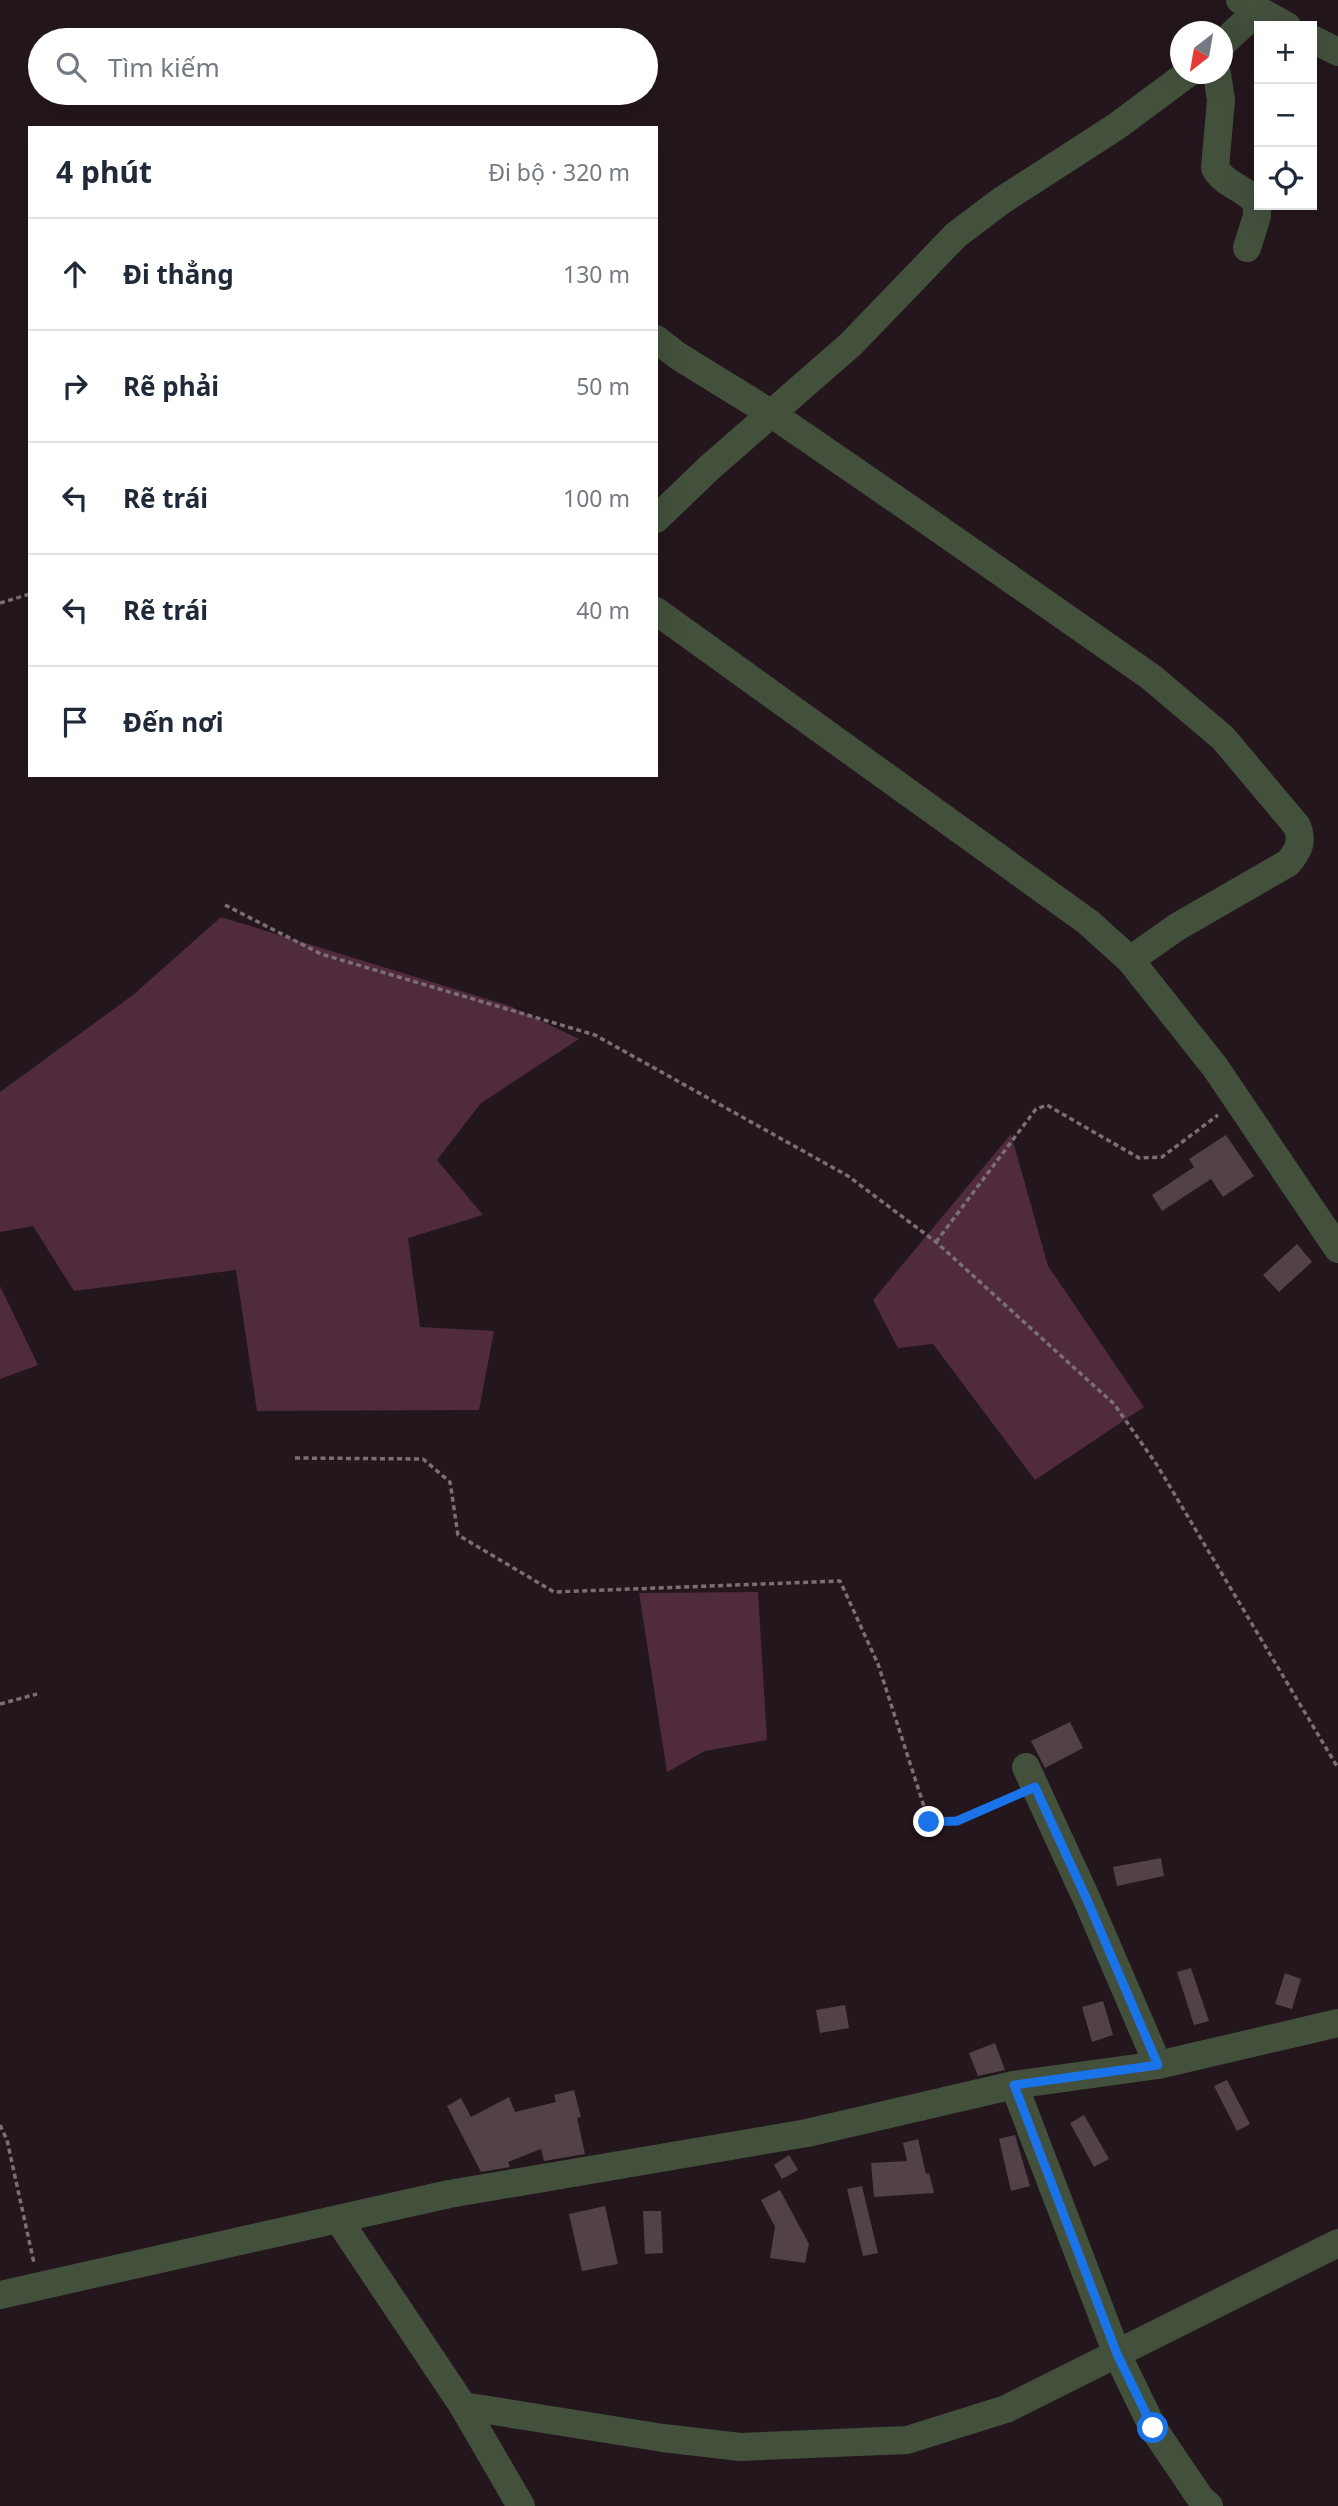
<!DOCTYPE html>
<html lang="vi">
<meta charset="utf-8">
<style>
:root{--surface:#fff;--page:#f6f6f7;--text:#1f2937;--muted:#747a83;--line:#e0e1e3}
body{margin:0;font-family:"Noto Sans",sans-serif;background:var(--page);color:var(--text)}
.controls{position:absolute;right:21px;top:21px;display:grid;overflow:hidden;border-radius:0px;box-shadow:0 7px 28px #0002}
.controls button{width:63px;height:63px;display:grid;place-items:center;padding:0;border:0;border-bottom:2px solid var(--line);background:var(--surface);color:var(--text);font:35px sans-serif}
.compass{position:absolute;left:1170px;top:21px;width:63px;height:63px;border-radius:50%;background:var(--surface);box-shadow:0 7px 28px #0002;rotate:211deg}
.stop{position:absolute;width:21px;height:21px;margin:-16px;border:5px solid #1a73e8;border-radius:50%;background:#fff}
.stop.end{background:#1a73e8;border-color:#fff;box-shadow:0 2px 7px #0008}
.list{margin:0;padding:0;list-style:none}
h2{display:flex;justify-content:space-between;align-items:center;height:91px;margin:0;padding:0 28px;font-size:30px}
h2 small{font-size:23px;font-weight:400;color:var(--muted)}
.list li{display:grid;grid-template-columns:46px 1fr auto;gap:21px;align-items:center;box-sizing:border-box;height:112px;padding:0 28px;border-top:2px solid var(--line)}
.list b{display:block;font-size:26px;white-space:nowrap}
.list em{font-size:23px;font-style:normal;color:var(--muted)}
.icon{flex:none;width:38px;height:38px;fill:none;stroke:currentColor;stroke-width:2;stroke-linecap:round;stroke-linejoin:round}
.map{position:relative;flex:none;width:1338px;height:2506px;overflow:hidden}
.search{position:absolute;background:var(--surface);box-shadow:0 7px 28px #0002;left:28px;top:28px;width:630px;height:77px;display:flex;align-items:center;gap:18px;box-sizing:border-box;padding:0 24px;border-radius:38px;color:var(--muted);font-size:26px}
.panel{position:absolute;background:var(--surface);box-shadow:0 7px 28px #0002;left:28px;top:126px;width:630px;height:651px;border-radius:0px}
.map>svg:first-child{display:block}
</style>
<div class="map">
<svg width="1338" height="2506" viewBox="0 0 1338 2506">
<rect width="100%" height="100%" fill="#24161d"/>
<g fill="#502b3d">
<polygon points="221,917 510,1006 579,1039 481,1103 437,1160 483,1215 408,1238 420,1327 494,1331 479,1410 257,1411 236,1270 74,1291 33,1226 0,1232 0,1092 133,995"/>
<polygon points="1011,1134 1048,1266 1144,1407 1035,1480 933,1344 898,1348 873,1300"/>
<polygon points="0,1286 38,1365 0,1379"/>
<polygon points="758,1592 767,1740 705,1751 667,1772 639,1593"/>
</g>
<g fill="#524148">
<polygon points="1226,1135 1254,1176 1223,1197 1211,1179 1162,1211 1152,1195 1194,1167 1189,1159"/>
<polygon points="1297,1244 1312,1262 1279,1292 1263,1275"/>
<polygon points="1070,1722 1083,1748 1045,1768 1031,1741"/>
<polygon points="1161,1858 1164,1876 1117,1886 1113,1867"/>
<polygon points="1191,1968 1209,2021 1194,2025 1177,1972"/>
<polygon points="1285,1973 1301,1979 1292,2009 1275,2004"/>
<polygon points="1103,2001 1113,2035 1092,2042 1082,2007"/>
<polygon points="845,2005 849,2028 820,2033 816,2010"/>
<polygon points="995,2043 1005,2070 978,2076 969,2053"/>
<polygon points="1227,2080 1250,2124 1237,2131 1214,2086"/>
<polygon points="574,2090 581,2117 577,2118 585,2154 544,2161 541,2149 508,2162 510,2167 481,2172 447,2106 461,2098 471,2117 509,2097 515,2112 556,2102 554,2095"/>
<polygon points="1084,2115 1109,2159 1094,2167 1070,2123"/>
<polygon points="1015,2135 1030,2186 1011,2191 999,2139"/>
<polygon points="918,2139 926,2174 929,2173 934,2193 874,2197 871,2163 907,2161 903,2143"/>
<polygon points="789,2155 798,2170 782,2179 774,2165"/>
<polygon points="862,2186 878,2253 863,2256 847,2189"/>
<polygon points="780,2190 809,2244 805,2263 770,2258 775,2227 761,2200"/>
<polygon points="605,2206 618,2264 582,2271 569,2214"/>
<polygon points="643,2211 661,2211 663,2253 645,2254"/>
</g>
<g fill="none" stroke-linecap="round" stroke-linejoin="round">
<g stroke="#7b6e74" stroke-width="3.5" stroke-dasharray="5 3.5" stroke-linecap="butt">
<polyline points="0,603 30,594"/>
<polyline points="225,905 321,954 595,1035 848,1176 936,1242 1114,1404 1157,1465 1338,1768"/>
<polyline points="936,1242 1036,1109 1047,1105 1139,1158 1162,1157 1218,1115"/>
<polyline points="295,1458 423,1459 450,1482 458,1535 554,1592 840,1581 878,1664 929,1822 957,1821 1013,1797"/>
<polyline points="0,1704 37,1694"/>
<polyline points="0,2125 7,2140 34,2263"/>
</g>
<g stroke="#42503c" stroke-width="28">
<polyline points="1240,0 1287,26"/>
<polyline points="1312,39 1338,52"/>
<polyline points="1222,44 1258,10"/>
<path d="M1217,74L1221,100L1215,168C1224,185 1246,188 1257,203V216L1247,248"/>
<path d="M656,339L678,356L772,414L916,513L1151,677L1223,738L1297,826C1303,842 1299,850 1288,863L1177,927L1130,960"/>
<polyline points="656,519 709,468 851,344 956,235 1001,201 1117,126 1187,74"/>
<polyline points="656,611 1088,922 1130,960 1215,1067 1338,1249"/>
<polyline points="1026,1767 1088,1902 1158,2065"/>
<polyline points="1014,2085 1117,2354 1153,2428 1201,2499 1209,2506"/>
<polyline points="338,2219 463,2406 521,2506"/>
<polyline points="0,2295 449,2194 807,2133 1014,2085 1158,2065 1338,2023"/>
<polyline points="463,2406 663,2438 740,2447 907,2440 1006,2409 1338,2243"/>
</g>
</g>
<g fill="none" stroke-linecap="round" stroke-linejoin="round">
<polyline stroke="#1a73e8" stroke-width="9" points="929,1822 957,1821 1035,1787 1088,1902 1158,2065 1014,2085 1117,2354 1153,2428"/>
</g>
</svg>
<div class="controls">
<button>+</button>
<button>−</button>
<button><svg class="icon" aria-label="locate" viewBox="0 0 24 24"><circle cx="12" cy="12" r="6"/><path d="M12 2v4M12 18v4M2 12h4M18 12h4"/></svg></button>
</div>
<svg class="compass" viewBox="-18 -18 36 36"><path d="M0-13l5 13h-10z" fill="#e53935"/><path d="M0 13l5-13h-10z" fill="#747a83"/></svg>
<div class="stop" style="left:1153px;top:2428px"></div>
<div class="stop end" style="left:929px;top:1822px"></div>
<div class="search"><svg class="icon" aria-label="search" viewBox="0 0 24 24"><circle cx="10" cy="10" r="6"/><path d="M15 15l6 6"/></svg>Tìm kiếm</div>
<section class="panel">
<h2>4 phút<small>Đi bộ · 320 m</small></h2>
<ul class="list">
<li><svg class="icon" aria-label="ahead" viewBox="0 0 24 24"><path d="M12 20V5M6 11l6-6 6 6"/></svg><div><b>Đi thẳng</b></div><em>130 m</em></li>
<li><svg class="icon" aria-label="right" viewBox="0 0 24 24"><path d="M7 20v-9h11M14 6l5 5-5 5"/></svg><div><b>Rẽ phải</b></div><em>50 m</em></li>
<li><svg class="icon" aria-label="left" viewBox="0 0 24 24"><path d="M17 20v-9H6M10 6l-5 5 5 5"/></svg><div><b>Rẽ trái</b></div><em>100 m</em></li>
<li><svg class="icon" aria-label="left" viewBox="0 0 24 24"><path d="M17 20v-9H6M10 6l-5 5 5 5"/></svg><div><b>Rẽ trái</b></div><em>40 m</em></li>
<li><svg class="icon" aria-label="arrive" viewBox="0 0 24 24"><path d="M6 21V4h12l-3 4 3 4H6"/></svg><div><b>Đến nơi</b></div></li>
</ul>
</section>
</div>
